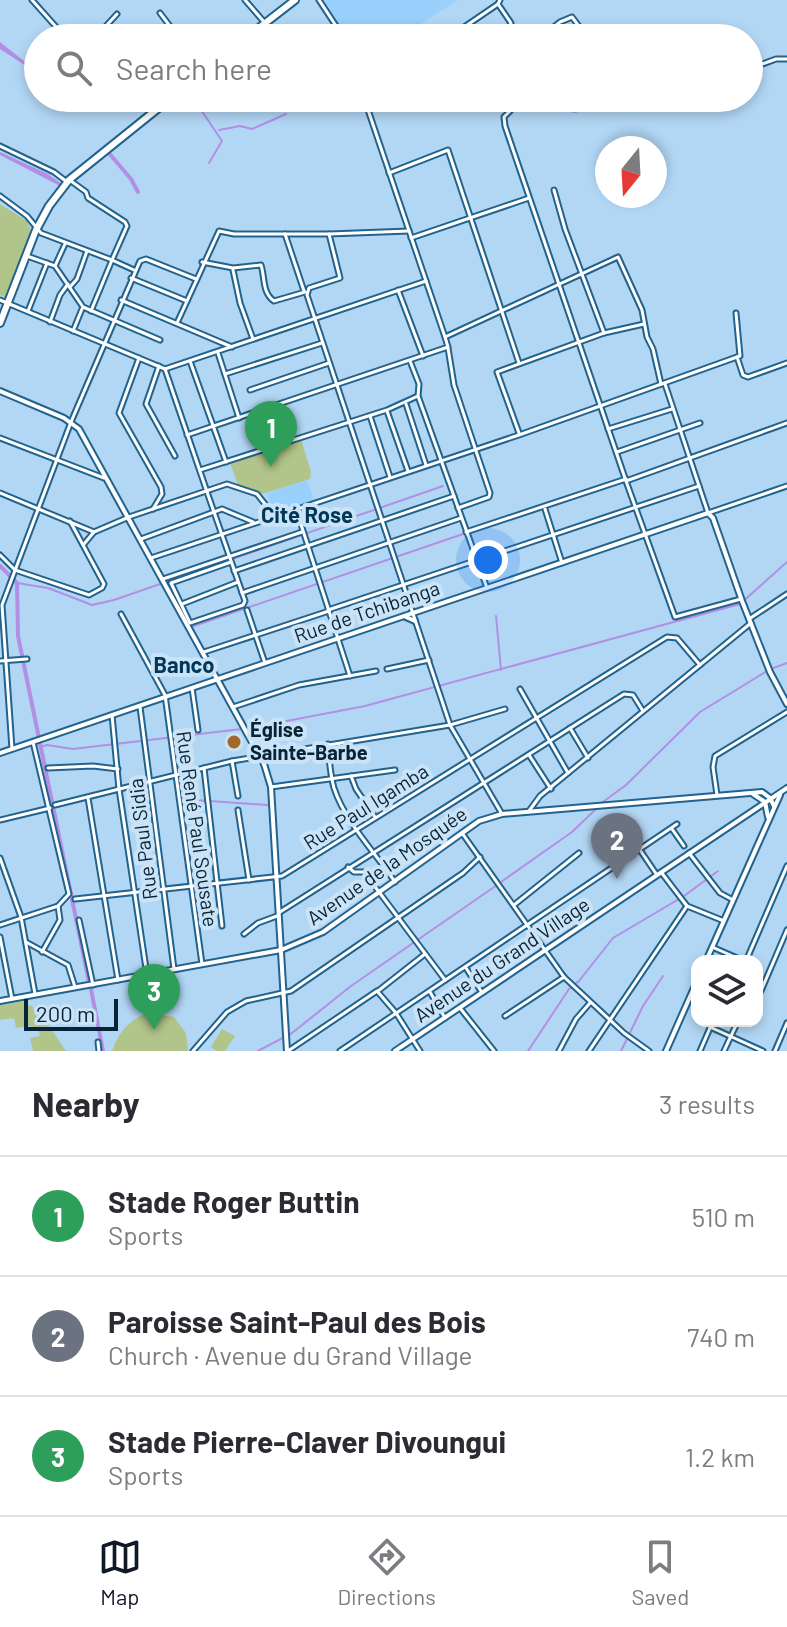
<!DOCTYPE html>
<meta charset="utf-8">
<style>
:root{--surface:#fff;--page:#f7f7f7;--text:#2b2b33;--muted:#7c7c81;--line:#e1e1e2;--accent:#111827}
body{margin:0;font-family:Barlow,sans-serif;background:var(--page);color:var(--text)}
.controls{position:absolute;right:24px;bottom:24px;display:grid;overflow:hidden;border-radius:16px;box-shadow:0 4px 12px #0003}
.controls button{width:72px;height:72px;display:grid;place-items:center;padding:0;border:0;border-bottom:2px solid var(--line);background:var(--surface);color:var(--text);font:40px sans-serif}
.compass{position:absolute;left:595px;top:136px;width:72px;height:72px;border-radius:50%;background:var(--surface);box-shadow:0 4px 12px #0003;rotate:198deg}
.scale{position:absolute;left:24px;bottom:20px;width:94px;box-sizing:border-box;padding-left:8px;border:4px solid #092336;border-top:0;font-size:22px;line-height:28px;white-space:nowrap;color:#092336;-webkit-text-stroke:6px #cae3f7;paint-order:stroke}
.you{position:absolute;left:488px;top:560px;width:28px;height:28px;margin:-20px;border:6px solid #fff;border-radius:50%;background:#1a73e8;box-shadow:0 0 0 12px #1a73e833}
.badge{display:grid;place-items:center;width:52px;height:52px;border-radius:50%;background:var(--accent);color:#fff;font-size:26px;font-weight:700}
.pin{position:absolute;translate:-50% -66px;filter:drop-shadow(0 2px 4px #0008)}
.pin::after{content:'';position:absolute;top:42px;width:28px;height:24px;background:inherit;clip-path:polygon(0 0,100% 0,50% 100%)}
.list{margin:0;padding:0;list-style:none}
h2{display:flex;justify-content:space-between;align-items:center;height:104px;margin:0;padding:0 32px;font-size:34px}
h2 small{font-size:26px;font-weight:400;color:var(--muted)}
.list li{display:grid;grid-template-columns:52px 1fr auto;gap:24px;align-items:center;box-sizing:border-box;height:120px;padding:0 32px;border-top:2px solid var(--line)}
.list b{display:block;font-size:30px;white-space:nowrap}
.list p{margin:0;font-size:26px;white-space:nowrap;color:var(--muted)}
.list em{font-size:26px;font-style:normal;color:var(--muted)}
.icon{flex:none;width:44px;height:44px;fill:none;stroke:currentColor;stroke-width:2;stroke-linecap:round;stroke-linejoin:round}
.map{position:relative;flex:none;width:787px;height:1051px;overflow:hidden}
.search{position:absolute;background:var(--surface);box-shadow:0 4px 12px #0003;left:24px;right:24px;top:24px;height:88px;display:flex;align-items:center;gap:20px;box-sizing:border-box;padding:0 28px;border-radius:44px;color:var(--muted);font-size:30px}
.sheet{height:464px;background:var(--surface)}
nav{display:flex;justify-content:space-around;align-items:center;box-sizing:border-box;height:112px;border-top:2px solid var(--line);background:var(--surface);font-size:22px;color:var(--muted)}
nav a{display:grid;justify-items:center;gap:4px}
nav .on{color:var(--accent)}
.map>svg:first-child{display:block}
</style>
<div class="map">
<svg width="787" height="1051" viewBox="0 0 787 1051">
<rect width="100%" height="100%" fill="#b2d7f5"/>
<g fill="#99d0fc">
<polygon points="322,0 458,0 399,38 347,38"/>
<polygon points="307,480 314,501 275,514 267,493"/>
</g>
<g fill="#b1c489">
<polygon points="0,204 27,221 32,233 6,298 0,295"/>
<polygon points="301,439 311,472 310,479 262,494 238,485 230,463"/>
<polygon points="25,1001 27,1005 32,1006 36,1016 43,1017 66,1051 33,1051 30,1038 40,1036 38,1028 29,1026 16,1028 14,1018 0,1020 0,1005"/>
<path d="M149,1013L174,1017L186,1033L188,1051H112C119,1032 129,1019 149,1013Z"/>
<polygon points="222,1029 235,1036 225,1051 217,1051 211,1047"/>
</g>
<g fill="#b28fe5">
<polygon points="0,42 38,72 38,80 26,66 0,49"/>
<polygon points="0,152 48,174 62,184 60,186 0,155"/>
</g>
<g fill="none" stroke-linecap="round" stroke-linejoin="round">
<g stroke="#b28fe5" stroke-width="2">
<polyline points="193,98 222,141 209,163"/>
<polyline points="494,98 503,98"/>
<polyline points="508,98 576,112"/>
<polyline points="219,130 240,126 252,129 286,114"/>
<polyline points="17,583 48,588 92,605 114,600 443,486"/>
<polyline points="496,616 501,670"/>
<polyline points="191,627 463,534"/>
<polyline points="771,669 787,663"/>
<polyline points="40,747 47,745 73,749 250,728 365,706 740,604 787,562"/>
<polyline points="195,800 268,805"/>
<polyline points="600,804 626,785 700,712 767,671"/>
<polyline points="501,882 572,832 596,809"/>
<polyline points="258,1051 292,1033 351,986 497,885"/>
<polyline points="528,1051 569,989 579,981 613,938 684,896 718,871"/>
<polyline points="621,1051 643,1006 663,976"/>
</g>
<g stroke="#b28fe5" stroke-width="4">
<polyline points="108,152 131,179 138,192"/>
<polyline points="0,566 17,583 18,636 89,982"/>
<polyline points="91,989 103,1051"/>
</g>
<defs>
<g id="minor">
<polyline points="32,0 66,38"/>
<polyline points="245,0 265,23"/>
<polyline points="319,0 344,38"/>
<polyline points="160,13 179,38"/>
<polyline points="95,38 117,14"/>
<polyline points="439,38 448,34 454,34 498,4"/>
<polyline points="494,38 508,29 511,23 498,4 500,0"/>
<polyline points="540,38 560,22 572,17 584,33"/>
<polyline points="749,69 776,59 787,59"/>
<polyline points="364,98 445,337"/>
<polyline points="513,98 512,109 504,117 505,126 626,481 675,617 741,599"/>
<polyline points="0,146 54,172 67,182"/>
<polyline points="389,173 448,150 519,363"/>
<polyline points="71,181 86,192 88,198 125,222 127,226 112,260 134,270"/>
<polyline points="554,190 565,229 604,333"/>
<polyline points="0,196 27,216 41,233 112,260 91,311"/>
<polyline points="285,234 304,291"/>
<polyline points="329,234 340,278 309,288 307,295 450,725 502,814"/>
<polyline points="411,238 529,198"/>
<polyline points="27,256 55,266 83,307 160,340"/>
<path d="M202,262L233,268L261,265C265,277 262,293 274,301L305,292"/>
<polyline points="55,266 65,244"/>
<polyline points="233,270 240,303 253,339"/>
<polyline points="131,278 187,301"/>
<polyline points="70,287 77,279 87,251"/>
<polyline points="398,290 423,356"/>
<polyline points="0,300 165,369 426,281"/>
<polyline points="121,300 232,347"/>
<polyline points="28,311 47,263"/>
<polyline points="736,313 740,356 737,357 743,375 748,377 787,363"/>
<polyline points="50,322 60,295 68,284"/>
<polyline points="177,323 219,231 234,234 329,234 409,231"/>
<polyline points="73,331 82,309"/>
<polyline points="448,348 454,385 490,493 489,497 458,508"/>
<polyline points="218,353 239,418"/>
<polyline points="139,358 119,413 161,487 162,494 153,509"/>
<polyline points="190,361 226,462"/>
<polyline points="410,361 419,384 418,396"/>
<polyline points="159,366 146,404 175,456"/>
<path d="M165,369C191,446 218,524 245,601L243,605L190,623L171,583L231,562"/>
<polyline points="225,374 322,343"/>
<polyline points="665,384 708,513 787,486"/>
<polyline points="250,390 329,363"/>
<polyline points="406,404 426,465"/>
<polyline points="387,411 408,471"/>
<polyline points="370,416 390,477"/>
<polyline points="608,429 672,409"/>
<polyline points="519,433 497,372 604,333 644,324"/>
<polyline points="187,435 448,347 445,337 618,257 642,310 647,337 653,349 661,384"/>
<polyline points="0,438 104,478"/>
<polyline points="617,452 700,423"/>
<polyline points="200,470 387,410 418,396 487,588"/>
<polyline points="626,481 787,423"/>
<polyline points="0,493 94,532"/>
<polyline points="296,509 350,676"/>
<polyline points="545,509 562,563"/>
<polyline points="466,532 626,479"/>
<polyline points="141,539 222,509 253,522"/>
<polyline points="84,544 94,532 129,517 227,484 257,494 269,509"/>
<polyline points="0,555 15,570 89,595 102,588 104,584 70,521"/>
<polyline points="151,558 519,435 737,357"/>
<polyline points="234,571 454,496"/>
<polyline points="163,579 302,532"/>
<polyline points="242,593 461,518"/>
<polyline points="182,604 238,582"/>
<polyline points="247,610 265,663"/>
<polyline points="328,610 699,486"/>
<polyline points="121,614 165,695 202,964"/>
<polyline points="749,619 787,594"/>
<polyline points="204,652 329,611"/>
<polyline points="0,661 27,659"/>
<polyline points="387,669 429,660"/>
<polyline points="192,688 198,730"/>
<polyline points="520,689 568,773"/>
<polyline points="140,707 174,969"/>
<polyline points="233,707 299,685 376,671"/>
<polyline points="112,715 119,789 147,975"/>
<polyline points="570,728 588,758"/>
<path d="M328,744C329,759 330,774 334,788C345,822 375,852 395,882"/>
<polyline points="12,749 2,605 71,422 140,261 146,259 196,279"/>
<polyline points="529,755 551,789"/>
<polyline points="232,761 238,796"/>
<polyline points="48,768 93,766 118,769"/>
<polyline points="204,768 222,926"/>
<polyline points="351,776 356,789 375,817"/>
<polyline points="271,787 395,770"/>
<polyline points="717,795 713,767 715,756 787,712"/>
<polyline points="88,798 118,980"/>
<polyline points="55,805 232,761 450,725 505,709"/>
<polyline points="238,810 249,880"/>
<polyline points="529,811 540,796 751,623"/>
<polyline points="0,820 50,808"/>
<polyline points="672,829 684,846"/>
<polyline points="462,833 564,977 624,1033 649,1051"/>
<polyline points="640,850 657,875"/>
<polyline points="689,853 720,893 733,900"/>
<polyline points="0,858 21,917 35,994"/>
<polyline points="348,867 354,872 364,872 445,980"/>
<polyline points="661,872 687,906"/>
<polyline points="75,899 282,876 667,637 677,638 700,665"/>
<polyline points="514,905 579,853"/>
<polyline points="280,912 624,694 633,695 643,711"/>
<polyline points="79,920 93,985"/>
<polyline points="0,925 58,906 69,894 33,742"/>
<polyline points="244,934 258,923 277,916"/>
<polyline points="0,937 12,999"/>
<polyline points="26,942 68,965 75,987"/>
<polyline points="712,947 744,961"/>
<polyline points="42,952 60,920 58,906"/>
<polyline points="746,961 787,866"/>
<polyline points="466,968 481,991"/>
<polyline points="378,991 425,954"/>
<polyline points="761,991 787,930"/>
<polyline points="430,992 445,1018"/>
<polyline points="460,1008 494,1051"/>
<polyline points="505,1016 564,977"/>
<polyline points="710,1027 763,1051"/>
<polyline points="98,1042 99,1051"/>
<polyline points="193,1051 227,1012 246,1001 291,991 463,873 480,857"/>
<polyline points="288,1051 377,991 396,1013 420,1051"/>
<polyline points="340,1051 677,824"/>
<polyline points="559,1051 576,1019 590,1003"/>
<polyline points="589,1051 687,906 724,921"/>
<polyline points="700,1051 713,1021"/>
<polyline points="724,1051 738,1021"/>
<polyline points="775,1051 787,1023"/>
</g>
<g id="tertiary">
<polyline points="0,391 64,418 79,429 264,764 271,787 287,1051"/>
<polyline points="406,617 415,621"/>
<polyline points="0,753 708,513 713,518 742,601 770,672 787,704"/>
<polyline points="753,794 765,802 768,817"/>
<polyline points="706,961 780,795"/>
<polyline points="0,1001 281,950 323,932 479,821 502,814 762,792 770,798 774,806"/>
<polyline points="395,1051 787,788"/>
<polyline points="666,1051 697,981"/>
</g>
<g id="primary">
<polyline points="246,38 295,0"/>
<polyline points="0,323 36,230 49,206 69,180 171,98"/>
</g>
</defs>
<use href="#minor" stroke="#22638e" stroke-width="7"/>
<use href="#tertiary" stroke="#22638e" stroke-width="8"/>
<use href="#primary" stroke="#22638e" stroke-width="10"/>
<use href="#minor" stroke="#fff" stroke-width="3"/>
<use href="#tertiary" stroke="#fff" stroke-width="4"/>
<use href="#primary" stroke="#fff" stroke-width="6"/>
</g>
<circle fill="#a3672a" stroke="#cae3f7" stroke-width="3" cx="234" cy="742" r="8"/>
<g text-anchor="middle" stroke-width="8" stroke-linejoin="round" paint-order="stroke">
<g font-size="20" fill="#092336" stroke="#cae3f7">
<text transform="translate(367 612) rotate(-19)" y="7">Rue de Tchibanga</text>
<text transform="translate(366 807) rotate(-32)" y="7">Rue Paul Igamba</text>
<text transform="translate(197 829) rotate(82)" y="7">Rue René Paul Sousate</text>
<text transform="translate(143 839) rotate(-97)" y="7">Rue Paul Sidia</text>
<text transform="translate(387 866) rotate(-35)" y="7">Avenue de la Mosquée</text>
<text transform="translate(502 960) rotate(-34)" y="7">Avenue du Grand Village</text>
</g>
<g font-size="20" font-weight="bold" fill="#092336" stroke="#cae3f7" text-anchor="start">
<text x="250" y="737">Église<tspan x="250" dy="23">Sainte-Barbe</tspan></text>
</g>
<g font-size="22" font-weight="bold" fill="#023757" stroke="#cae3f7">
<text x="307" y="523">Cité Rose</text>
<text x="184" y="673">Banco</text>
</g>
</g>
</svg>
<div class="controls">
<button><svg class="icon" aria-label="layers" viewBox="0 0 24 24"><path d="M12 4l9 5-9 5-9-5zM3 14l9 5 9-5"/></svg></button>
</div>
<svg class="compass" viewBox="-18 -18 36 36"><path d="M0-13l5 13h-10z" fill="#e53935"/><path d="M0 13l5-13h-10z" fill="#7c7c81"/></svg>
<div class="scale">200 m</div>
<div class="you"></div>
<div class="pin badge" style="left:271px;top:467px;background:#2e9e5b">1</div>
<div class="pin badge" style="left:617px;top:879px;background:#6b7280">2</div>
<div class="pin badge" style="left:154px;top:1030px;background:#2e9e5b">3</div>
<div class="search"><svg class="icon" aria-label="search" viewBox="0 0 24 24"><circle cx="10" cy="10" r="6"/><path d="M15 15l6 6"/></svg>Search here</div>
</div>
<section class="sheet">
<h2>Nearby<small>3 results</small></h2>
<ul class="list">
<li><span class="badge" style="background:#2e9e5b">1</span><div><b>Stade Roger Buttin</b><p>Sports</p></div><em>510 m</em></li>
<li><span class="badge" style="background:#6b7280">2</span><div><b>Paroisse Saint-Paul des Bois</b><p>Church · Avenue du Grand Village</p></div><em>740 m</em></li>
<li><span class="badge" style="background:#2e9e5b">3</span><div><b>Stade Pierre-Claver Divoungui</b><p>Sports</p></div><em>1.2 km</em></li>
</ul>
</section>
<nav>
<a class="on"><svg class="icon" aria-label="map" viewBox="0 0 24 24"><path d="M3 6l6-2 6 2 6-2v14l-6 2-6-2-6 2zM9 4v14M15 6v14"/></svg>Map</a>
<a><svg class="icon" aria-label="directions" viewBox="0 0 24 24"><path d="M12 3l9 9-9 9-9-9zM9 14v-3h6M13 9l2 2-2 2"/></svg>Directions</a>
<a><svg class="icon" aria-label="saved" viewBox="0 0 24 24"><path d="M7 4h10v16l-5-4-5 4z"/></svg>Saved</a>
</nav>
